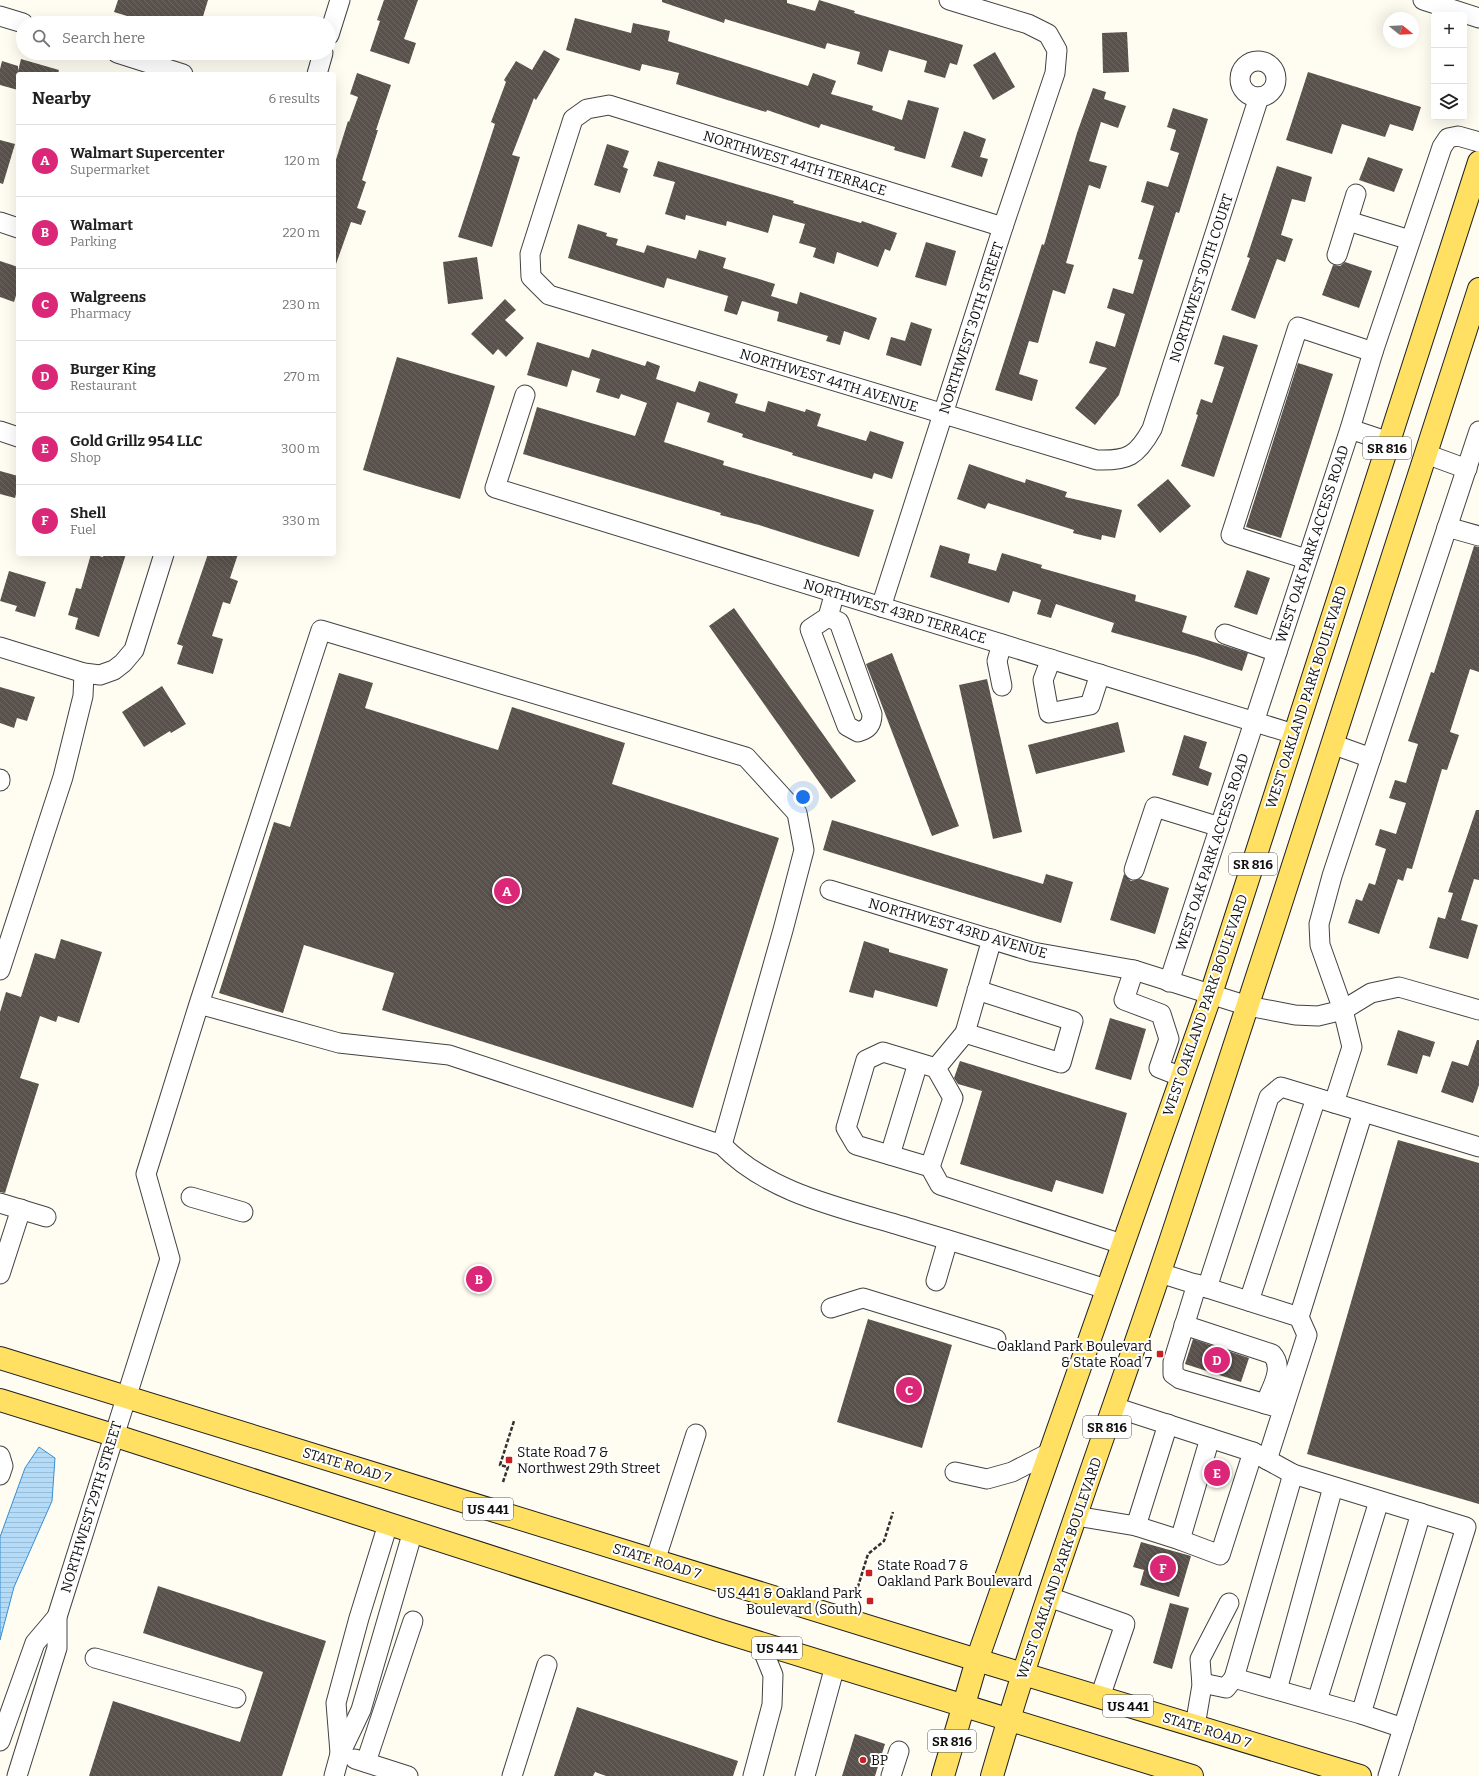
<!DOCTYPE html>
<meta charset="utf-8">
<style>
:root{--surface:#fff;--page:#f2f2f2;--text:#222;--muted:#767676;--line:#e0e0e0;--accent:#db2777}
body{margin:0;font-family:Bitter,serif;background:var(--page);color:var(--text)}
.controls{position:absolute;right:12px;top:12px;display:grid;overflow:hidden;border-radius:4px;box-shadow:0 4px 16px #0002}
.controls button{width:36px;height:36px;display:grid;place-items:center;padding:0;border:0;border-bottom:1px solid var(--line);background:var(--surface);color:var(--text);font:20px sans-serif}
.compass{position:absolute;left:1383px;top:12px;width:36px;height:36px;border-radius:50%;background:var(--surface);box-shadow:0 4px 16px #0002;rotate:108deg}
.you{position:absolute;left:803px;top:797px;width:14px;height:14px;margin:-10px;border:3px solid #fff;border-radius:50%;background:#1a73e8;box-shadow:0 0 0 6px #1a73e833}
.badge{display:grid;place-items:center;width:26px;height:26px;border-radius:50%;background:var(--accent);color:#fff;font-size:13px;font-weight:700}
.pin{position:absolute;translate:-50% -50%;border:2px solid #fff;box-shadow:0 1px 4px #0006}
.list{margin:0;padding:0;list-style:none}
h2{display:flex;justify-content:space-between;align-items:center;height:52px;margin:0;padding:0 16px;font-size:17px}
h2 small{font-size:13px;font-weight:400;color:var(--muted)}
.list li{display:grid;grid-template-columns:26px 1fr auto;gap:12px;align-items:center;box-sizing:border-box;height:72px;padding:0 16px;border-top:1px solid var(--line)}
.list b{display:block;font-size:15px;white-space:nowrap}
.list p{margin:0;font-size:13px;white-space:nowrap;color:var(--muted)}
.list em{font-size:13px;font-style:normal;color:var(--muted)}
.icon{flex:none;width:22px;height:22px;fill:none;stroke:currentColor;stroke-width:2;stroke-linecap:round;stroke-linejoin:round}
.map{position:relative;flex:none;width:1479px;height:1776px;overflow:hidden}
.search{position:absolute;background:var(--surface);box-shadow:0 4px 16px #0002;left:16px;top:16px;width:320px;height:44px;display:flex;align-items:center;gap:10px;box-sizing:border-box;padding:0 14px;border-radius:22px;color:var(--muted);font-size:15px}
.panel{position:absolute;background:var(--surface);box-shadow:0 4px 16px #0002;left:16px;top:72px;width:320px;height:484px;border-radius:4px}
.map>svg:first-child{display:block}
</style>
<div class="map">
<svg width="1479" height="1776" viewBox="0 0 1479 1776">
<defs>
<pattern id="water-rules" width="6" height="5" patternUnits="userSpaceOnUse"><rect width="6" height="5" fill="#b4dcf9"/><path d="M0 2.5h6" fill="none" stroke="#9abcd4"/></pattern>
<pattern id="building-back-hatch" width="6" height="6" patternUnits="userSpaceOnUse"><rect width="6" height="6" fill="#59514b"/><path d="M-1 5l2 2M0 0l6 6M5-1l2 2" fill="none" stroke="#6c6561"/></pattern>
</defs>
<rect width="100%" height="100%" fill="#fffdf2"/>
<polygon fill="url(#water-rules)" stroke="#378ed4" points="39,1447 55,1458 52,1501 14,1587 0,1640 0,1537 25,1468"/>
<g fill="url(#building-back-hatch)">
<polygon points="118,0 208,0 201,23 166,23 151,18 150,23 114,12"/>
<polygon points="384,0 418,0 404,39 416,43 409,64 370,51 380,21 377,20"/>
<polygon points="662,0 787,0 787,3 815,11 819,0 855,11 854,13 963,45 957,65 950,63 945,78 924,72 927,61 889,50 882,72 857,64 860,52 827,43 825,49 725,19 724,23 662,2"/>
<polygon points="575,18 631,33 633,23 670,31 668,41 808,86 813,73 836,81 831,94 873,106 872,110 902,120 908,100 939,108 925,159 894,150 895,147 821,124 819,128 767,110 766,112 676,84 679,73 642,64 640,71 566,50"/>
<polygon points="1127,32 1129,72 1103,73 1102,33"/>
<polygon points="544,50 560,59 536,100 534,98 512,155 520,157 492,247 458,237 495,124 491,122 506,82 504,80 516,61 532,70"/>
<polygon points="995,52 1015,87 993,100 973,65"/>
<polygon points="21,59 59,70 58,74 18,74 18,90 0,85 0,69 2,61 18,66 18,71"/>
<polygon points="1308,72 1421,107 1413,131 1390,124 1385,137 1342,124 1332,154 1286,140"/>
<polygon points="357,73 391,85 376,130 378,130 362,180 366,182 357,208 366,211 361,225 351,222 336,264 334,264 334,166 348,121 349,122 358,97 350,94"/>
<polygon points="1093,88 1106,92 1104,99 1126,106 1118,128 1101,122 1089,161 1107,166 1100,189 1089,185 1066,263 1074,265 1065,294 1053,290 1038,343 1029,341 1019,374 1038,380 1032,401 995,390 1042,244 1044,245 1077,133"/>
<polygon points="1173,108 1208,119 1179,213 1176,212 1119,395 1095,425 1075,408 1107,368 1089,363 1096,341 1115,347 1125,314 1107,308 1113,288 1133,294 1143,260 1138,259 1154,206 1141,202 1147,181 1168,187 1179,153 1170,150 1176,130 1167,127"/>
<polygon points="964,131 986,139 980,157 988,159 982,177 951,167"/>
<polygon points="0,140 15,144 3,184 0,183"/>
<polygon points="607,144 629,151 623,167 628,169 620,193 594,185"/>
<polygon points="1368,157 1403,169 1394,192 1359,180"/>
<polygon points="658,161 794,201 793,203 861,223 862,221 897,233 890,251 885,249 878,267 837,252 834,264 813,257 816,248 799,243 805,224 773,215 768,233 727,221 726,226 686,215 685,220 665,214 675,182 653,176"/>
<polygon points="1277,166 1312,177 1305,202 1292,199 1281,235 1293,239 1285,262 1277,259 1255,319 1231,310 1250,258 1247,257"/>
<polygon points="578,224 607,233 606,236 618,239 616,245 644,253 647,245 696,259 699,250 726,258 723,268 775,284 771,296 797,304 800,292 877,318 869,340 844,331 840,345 826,341 828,336 777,321 779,312 742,301 737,315 724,311 728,296 667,278 664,288 568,258"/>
<polygon points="926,242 956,251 946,286 915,277"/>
<polygon points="477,257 483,299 448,304 443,262"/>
<polygon points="0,261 18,267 18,289 14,302 0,297"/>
<polygon points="1345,262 1372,271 1359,308 1322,295 1333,265 1340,266"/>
<polygon points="505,299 516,310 505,320 524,338 506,357 498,349 493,355 471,334"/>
<polygon points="911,322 932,329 921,366 886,355 891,337 905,341"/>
<polygon points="1223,335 1258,345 1214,477 1181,466 1198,415 1196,414 1201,399 1212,403 1224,367 1214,364"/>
<polygon points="537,342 589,358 592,349 645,366 647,361 660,366 656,379 695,392 699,381 738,394 735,403 765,412 768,401 805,412 806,409 821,414 817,426 866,441 870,431 904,442 892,479 874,473 872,479 792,455 793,453 742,437 743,434 707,422 710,413 677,402 664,442 724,461 723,465 874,510 859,557 759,525 720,515 721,513 523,454 537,407 635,436 647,403 621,394 619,399 596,392 600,379 572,370 567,387 527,375"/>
<polygon points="397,357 495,386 460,499 363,470"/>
<polygon points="1298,363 1333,374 1281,538 1246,527"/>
<polygon points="969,464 1025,483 1026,479 1067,492 1065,497 1122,510 1115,538 1102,535 1101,540 1073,533 1074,530 988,503 985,509 957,499"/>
<polygon points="0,471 18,476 18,487 15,498 0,494"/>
<polygon points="1168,479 1191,506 1160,533 1137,505"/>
<polygon points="940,545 970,554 968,563 996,571 1002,553 1042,565 1041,568 1136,595 1135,601 1187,616 1182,632 1248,653 1242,671 1197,656 1111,632 1114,623 1056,604 1051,618 1037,614 1041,600 1013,591 1009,603 930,577"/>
<polygon points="1474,546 1479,547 1479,672 1470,669 1450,732 1459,735 1447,770 1442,769 1412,869 1407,868 1403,881 1398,879 1379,934 1348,923 1356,899 1362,901 1369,883 1375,885 1386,849 1375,845 1380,829 1396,834 1406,803 1389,798 1395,780 1406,783 1418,744 1408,741 1431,672 1434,673"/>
<polygon points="91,554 103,557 104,554 126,554 99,637 75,629 78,618 68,615 76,588 81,589"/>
<polygon points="208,554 238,554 230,578 238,581 230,604 223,602 212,636 223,639 213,674 177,664 183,646 177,644"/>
<polygon points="1247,570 1270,578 1257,615 1234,607"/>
<polygon points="9,571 46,582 35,617 15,611 17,606 0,601"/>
<polygon points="734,608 856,781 831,799 709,626"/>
<polygon points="892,653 959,826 932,836 866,664"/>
<polygon points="339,673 373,683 365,708 498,750 512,707 625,743 612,784 779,838 693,1108 382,1010 394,973 304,945 283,1013 219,993 274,822 290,827"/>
<polygon points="987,679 1022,832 993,839 959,685"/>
<polygon points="162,686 186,724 171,733 170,731 144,747 122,712"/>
<polygon points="0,687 35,697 27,721 17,718 14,728 0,723"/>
<polygon points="1118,722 1125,752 1036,774 1028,745"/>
<polygon points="1184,735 1207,742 1199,768 1212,773 1208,786 1172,775"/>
<polygon points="1476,810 1479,810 1479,880 1474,879 1461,920 1478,925 1468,959 1429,948 1438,917 1445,919 1453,893 1448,892"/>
<polygon points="832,820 1043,884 1046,874 1073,882 1061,923 823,850"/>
<polygon points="1124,874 1131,881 1140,879 1169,888 1155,934 1110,920"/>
<polygon points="61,939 102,952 79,1023 58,1016 56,1022 40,1016 20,1078 39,1084 5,1193 0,1192 0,1012 6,992 21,997 35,953 55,959"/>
<polygon points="864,941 889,949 889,952 948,969 937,1007 875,990 873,998 849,992"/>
<polygon points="1110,1018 1146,1029 1131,1080 1095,1069"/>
<polygon points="1398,1030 1435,1042 1430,1057 1423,1055 1417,1074 1387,1065"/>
<polygon points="1477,1040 1479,1040 1479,1085 1473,1103 1441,1092 1452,1061 1468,1066"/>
<polygon points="960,1061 1127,1113 1103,1194 1056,1180 1052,1192 960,1164 982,1091 958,1084 954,1078"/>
<polygon points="1398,1140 1479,1163 1479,1504 1307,1454"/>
<polygon points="868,1319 952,1345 922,1448 837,1422"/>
<polygon points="1193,1339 1249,1358 1241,1382 1185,1364"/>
<polygon points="1141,1542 1191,1556 1179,1597 1140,1585 1144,1570 1133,1567"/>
<polygon points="158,1586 326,1641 282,1776 89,1776 113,1701 240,1742 263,1672 143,1633"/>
<polygon points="1170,1603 1189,1608 1172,1669 1153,1663"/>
<polygon points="577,1707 738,1761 733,1776 606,1776 595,1772 593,1776 554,1776"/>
<polygon points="855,1734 885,1744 875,1776 842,1776"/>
</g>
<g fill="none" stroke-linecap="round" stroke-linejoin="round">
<defs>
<g id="minor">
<polyline points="1423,0 1479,18"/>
<polyline points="0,16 23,23"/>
<polyline points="329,35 340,0"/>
<polyline points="117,53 183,74"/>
<circle cx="1258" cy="79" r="18"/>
<polyline points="317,74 323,53"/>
<polyline points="1348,221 1410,240"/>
<polyline points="0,222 18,228"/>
<path d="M1003,227L609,105L587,109L573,119L530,254L531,277L549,295L1097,460C1128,461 1137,456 1152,429L1259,97"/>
<polyline points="1337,255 1356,194"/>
<polyline points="525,395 495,488 1294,734"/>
<polyline points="1350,429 1389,442"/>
<polyline points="0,431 18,437"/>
<polyline points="1426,454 1467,469"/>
<polyline points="1447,527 1479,536"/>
<polyline points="1306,559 1231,535 1298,327 1373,352"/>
<polyline points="881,607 1003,227 1055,73 1057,50 1048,34 1028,24 949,0"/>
<path d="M828,617L839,622L872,714C872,725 868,729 858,732L847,726L810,629L828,617L835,592"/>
<polyline points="1225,634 1277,652"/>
<polyline points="1002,644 997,661 1002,686"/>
<polyline points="0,647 84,673 100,675 114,670 123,663 134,650 164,554"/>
<polyline points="1051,659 1043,680 1049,713 1090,705 1100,674"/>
<polyline points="1332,744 1371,758"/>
<polyline points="0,779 0,781"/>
<polyline points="1134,870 1155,807 1220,827"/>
<polyline points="830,890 1033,952 1134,970 1248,1006 1295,1015 1318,1016 1343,1010 1371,993 1399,987 1479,1010"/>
<polyline points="0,970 63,777 83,696 84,673"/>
<polyline points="1134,970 1124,1000 1161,1014 1169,1039 1159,1068 1182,1077"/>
<polyline points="1169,982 1350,429 1373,352 1442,147 1448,138 1458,136 1479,142"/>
<polyline points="977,990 1073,1021 1061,1063 965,1033 992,939"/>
<polyline points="936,1068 953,1098 930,1167 856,1145 846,1128 866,1060 883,1052 936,1068 965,1033"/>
<polyline points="1334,1103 1352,1047 1343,1010 1320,945 1319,924 1332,876 1479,431"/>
<path d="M722,1145C771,1196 849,1209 915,1230C979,1249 1043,1269 1106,1289"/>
<polyline points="890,1155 918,1063"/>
<polyline points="930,1167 940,1185 1122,1244"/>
<polyline points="191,1197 243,1212"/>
<polyline points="0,1203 46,1217"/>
<polyline points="1160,1273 1299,1317 1307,1335 1267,1460"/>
<polyline points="0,1274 21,1209"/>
<polyline points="936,1281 948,1240"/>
<polyline points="1197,1284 1173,1362 1173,1374 1180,1379 1283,1409"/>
<polyline points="1207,1288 1269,1097 1281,1087 1479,1147"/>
<polyline points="1249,1301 1316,1098"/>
<polyline points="831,1308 863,1298 996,1339"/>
<polyline points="1299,1317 1363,1112"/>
<path d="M1184,1325L1272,1354C1285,1368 1271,1389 1265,1404"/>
<polyline points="1114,1407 1253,1452 1293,1474 1466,1527 1388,1776"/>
<polyline points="0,1456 3,1466 0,1475"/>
<polyline points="955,1472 987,1479 1012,1472 1049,1453"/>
<polyline points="1293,1474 1234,1678 1361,1714 1403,1728"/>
<polyline points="1076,1516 1136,1526 1168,1424"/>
<polyline points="1136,1526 1180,1540 1210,1438"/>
<polyline points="1180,1540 1220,1555 1253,1452"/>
<polyline points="655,1561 696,1434"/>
<polyline points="1049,1597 1125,1624 1100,1697"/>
<polyline points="95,1658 236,1698"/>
<polyline points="1202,1683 1226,1688 1234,1678"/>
<polyline points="1277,1690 1333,1487"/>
<polyline points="1317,1701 1379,1501"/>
<polyline points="1361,1714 1421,1513"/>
<polyline points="1195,1726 1202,1685 1200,1659 1229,1603"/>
<polyline points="0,1741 35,1643 57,1617"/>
<polyline points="340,1753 336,1703 359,1618 388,1524"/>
<polyline points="355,1759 408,1776"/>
<polyline points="366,1762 413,1621"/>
<polyline points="17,1776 57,1648 57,1617 170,1259 146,1174 199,1004 321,630 746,757 797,813 804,850 783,930 722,1145 449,1055 339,1043 199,1004"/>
<polyline points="334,1776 340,1754 361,1710 413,1531"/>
<polyline points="512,1776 547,1665"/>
<polyline points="753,1776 772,1705 773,1675 760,1643"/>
<polyline points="805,1776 835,1666"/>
<polyline points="891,1776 899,1751"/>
</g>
<g id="major">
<polyline points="0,1358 977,1660 1360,1776"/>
<polyline points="0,1400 113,1435 718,1630 1192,1776"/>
<polyline points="943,1776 977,1660 1211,994 1479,162"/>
<path d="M992,1776C1046,1590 1115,1408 1176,1224C1279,913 1378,601 1479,289"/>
</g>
</defs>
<use href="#minor" stroke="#424242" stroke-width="21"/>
<use href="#major" stroke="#202020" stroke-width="24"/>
<g stroke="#313131" stroke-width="2.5" stroke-dasharray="4 2" stroke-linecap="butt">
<polyline points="503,1482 508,1467 500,1465 514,1421"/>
<polyline points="856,1593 868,1554 884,1541 893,1512"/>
</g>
<use href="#minor" stroke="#fff" stroke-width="19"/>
<use href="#major" stroke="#ffe062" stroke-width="22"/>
</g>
<g fill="#c81f20" stroke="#fff" stroke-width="1.5">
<rect x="1156" y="1350" width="8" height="8" rx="2"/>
<rect x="505" y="1456" width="8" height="8" rx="2"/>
<rect x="865" y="1569" width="8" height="8" rx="2"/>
<rect x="866" y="1597" width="8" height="8" rx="2"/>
<circle cx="863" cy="1760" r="4"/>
</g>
<g text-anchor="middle" stroke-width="4" stroke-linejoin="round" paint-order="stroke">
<g fill="#fff" stroke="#575757" stroke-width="1">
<rect x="1363" y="437" width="48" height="22" rx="3"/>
<rect x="1229" y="853" width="48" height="22" rx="3"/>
<rect x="1083" y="1416" width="48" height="22" rx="3"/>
<rect x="463" y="1498" width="50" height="22" rx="3"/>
<rect x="752" y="1637" width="50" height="22" rx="3"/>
<rect x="1103" y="1695" width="50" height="22" rx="3"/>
<rect x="928" y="1730" width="48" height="22" rx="3"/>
</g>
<g font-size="13" font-weight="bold" fill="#0f0f0f">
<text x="1387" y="453">SR 816</text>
<text x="1253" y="869">SR 816</text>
<text x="1107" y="1432">SR 816</text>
<text x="488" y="1514">US 441</text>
<text x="777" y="1653">US 441</text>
<text x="1128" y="1711">US 441</text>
<text x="952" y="1746">SR 816</text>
</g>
<g font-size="14" fill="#0f0f0f" stroke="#fff">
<text transform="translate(795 163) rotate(17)" y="5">NORTHWEST 44TH TERRACE</text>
<text transform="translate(1201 278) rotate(-72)" y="5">NORTHWEST 30TH COURT</text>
<text transform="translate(971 328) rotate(-72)" y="5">NORTHWEST 30TH STREET</text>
<text transform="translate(829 380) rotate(17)" y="5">NORTHWEST 44TH AVENUE</text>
<text transform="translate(1312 544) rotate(-72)" y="5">WEST OAK PARK ACCESS ROAD</text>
<text transform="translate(895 611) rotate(17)" y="5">NORTHWEST 43RD TERRACE</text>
<text transform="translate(1306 697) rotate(-72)" y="5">WEST OAKLAND PARK BOULEVARD</text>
<text transform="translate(1212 852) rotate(-72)" y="5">WEST OAK PARK ACCESS ROAD</text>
<text transform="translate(958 928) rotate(16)" y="5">NORTHWEST 43RD AVENUE</text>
<text transform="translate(1205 1005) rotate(-71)" y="5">WEST OAKLAND PARK BOULEVARD</text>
<text transform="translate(347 1465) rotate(17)" y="5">STATE ROAD 7</text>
<text transform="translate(91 1507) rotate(-73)" y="5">NORTHWEST 29TH STREET</text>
<text transform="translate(657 1561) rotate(17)" y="5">STATE ROAD 7</text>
<text transform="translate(1059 1568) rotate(-71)" y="5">WEST OAKLAND PARK BOULEVARD</text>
<text transform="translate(1207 1730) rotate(17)" y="5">STATE ROAD 7</text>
</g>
<g font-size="14" fill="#0f0f0f" stroke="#fff" text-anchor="start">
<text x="1152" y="1351" text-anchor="end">Oakland Park Boulevard<tspan x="1152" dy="16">&amp; State Road 7</tspan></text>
<text x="517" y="1457">State Road 7 &amp;<tspan x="517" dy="16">Northwest 29th Street</tspan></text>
<text x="877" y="1570">State Road 7 &amp;<tspan x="877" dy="16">Oakland Park Boulevard</tspan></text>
<text x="862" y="1598" text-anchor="end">US 441 &amp; Oakland Park<tspan x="862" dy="16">Boulevard (South)</tspan></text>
<text x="871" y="1765">BP</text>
</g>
</g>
</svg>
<div class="controls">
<button>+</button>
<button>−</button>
<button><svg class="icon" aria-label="layers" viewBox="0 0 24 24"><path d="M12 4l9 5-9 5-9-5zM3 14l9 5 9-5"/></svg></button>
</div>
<svg class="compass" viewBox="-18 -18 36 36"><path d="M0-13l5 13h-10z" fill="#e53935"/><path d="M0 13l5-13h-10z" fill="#767676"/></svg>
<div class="you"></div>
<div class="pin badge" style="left:507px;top:891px">A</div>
<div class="pin badge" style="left:479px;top:1279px">B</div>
<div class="pin badge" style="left:909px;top:1390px">C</div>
<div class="pin badge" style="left:1217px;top:1360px">D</div>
<div class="pin badge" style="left:1217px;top:1473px">E</div>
<div class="pin badge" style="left:1163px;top:1568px">F</div>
<div class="search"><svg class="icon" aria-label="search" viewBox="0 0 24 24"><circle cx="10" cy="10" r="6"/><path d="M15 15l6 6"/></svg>Search here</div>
<section class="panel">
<h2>Nearby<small>6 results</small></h2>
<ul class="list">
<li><span class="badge">A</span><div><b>Walmart Supercenter</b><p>Supermarket</p></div><em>120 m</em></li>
<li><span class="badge">B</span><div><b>Walmart</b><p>Parking</p></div><em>220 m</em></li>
<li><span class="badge">C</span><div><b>Walgreens</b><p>Pharmacy</p></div><em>230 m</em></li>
<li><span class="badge">D</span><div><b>Burger King</b><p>Restaurant</p></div><em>270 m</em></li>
<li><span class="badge">E</span><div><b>Gold Grillz 954 LLC</b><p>Shop</p></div><em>300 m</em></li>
<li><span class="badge">F</span><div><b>Shell</b><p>Fuel</p></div><em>330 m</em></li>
</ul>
</section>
</div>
